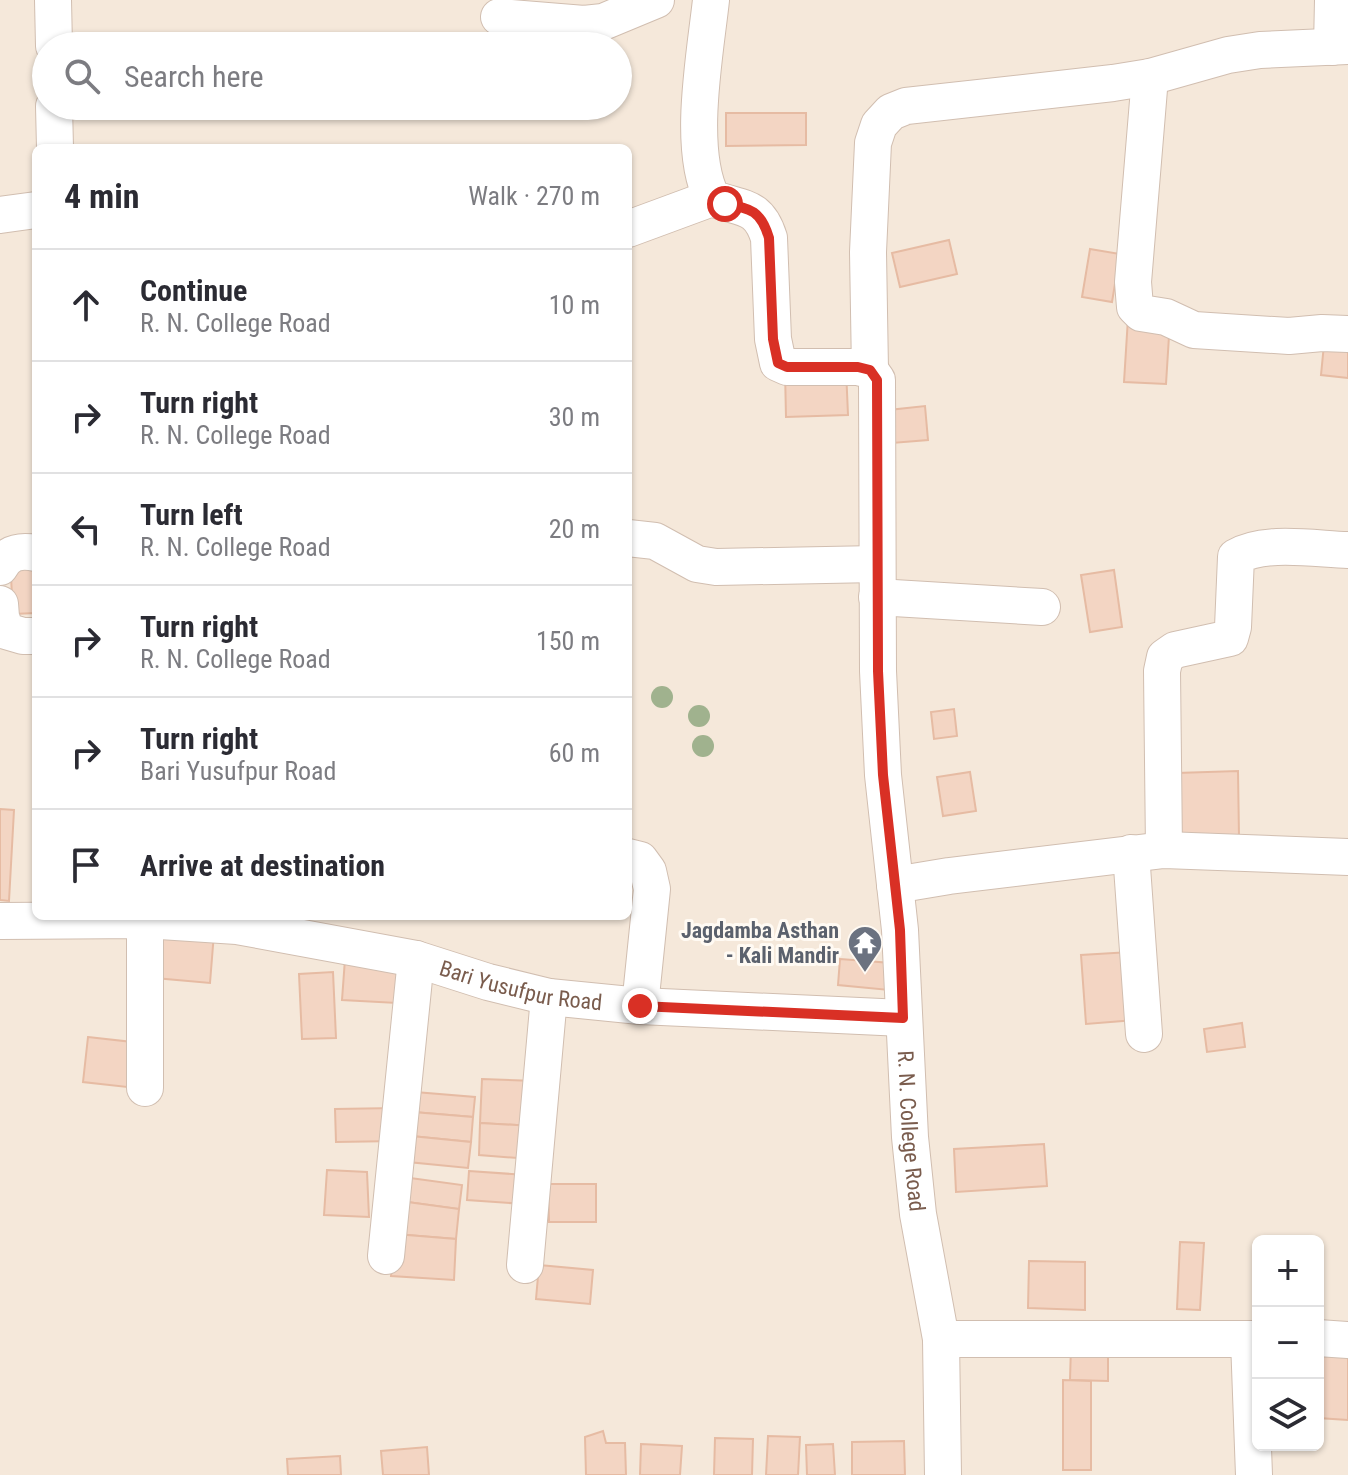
<!DOCTYPE html>
<meta charset="utf-8">
<style>
:root{--surface:#fff;--page:#f7f7f7;--text:#2b2b33;--muted:#7c7c81;--line:#e1e1e2}
body{margin:0;font-family:"Roboto Condensed",sans-serif;background:var(--page);color:var(--text)}
.controls{position:absolute;right:24px;bottom:24px;display:grid;overflow:hidden;border-radius:12px;box-shadow:0 2px 6px #0004}
.controls button{width:72px;height:72px;display:grid;place-items:center;padding:0;border:0;border-bottom:2px solid var(--line);background:var(--surface);color:var(--text);font:40px sans-serif}
.stop{position:absolute;width:24px;height:24px;margin:-18px;border:6px solid #d93025;border-radius:50%;background:#fff}
.stop.end{background:#d93025;border-color:#fff;box-shadow:0 2px 8px #0008}
.list{margin:0;padding:0;list-style:none}
h2{display:flex;justify-content:space-between;align-items:center;height:104px;margin:0;padding:0 32px;font-size:34px}
h2 small{font-size:26px;font-weight:400;color:var(--muted)}
.list li{display:grid;grid-template-columns:52px 1fr auto;gap:24px;align-items:center;box-sizing:border-box;height:112px;padding:0 32px;border-top:2px solid var(--line)}
.list b{display:block;font-size:30px;white-space:nowrap}
.list p{margin:0;font-size:26px;white-space:nowrap;color:var(--muted)}
.list em{font-size:26px;font-style:normal;color:var(--muted)}
.icon{flex:none;width:44px;height:44px;fill:none;stroke:currentColor;stroke-width:2;stroke-linecap:round;stroke-linejoin:round}
.map{position:relative;flex:none;width:1348px;height:1475px;overflow:hidden}
.search{position:absolute;background:var(--surface);box-shadow:0 2px 6px #0004;left:32px;top:32px;width:600px;height:88px;display:flex;align-items:center;gap:20px;box-sizing:border-box;padding:0 28px;border-radius:44px;color:var(--muted);font-size:30px}
.panel{position:absolute;background:var(--surface);box-shadow:0 2px 6px #0004;left:32px;top:144px;width:600px;height:776px;border-radius:12px}
.map>svg:first-child{display:block}
</style>
<div class="map">
<svg width="1348" height="1475" viewBox="0 0 1348 1475">
<rect width="100%" height="100%" fill="#fdf6ec"/>
<path fill="#f5e8da" fill-rule="evenodd" d="M0,0H1348V1475H0ZM46,46H618V106H46ZM36,148H628V916H36ZM1258,1241H1318V1445H1258Z"/>
<g fill="#f3d5c3" stroke="#e6bba3" stroke-width="2">
<polygon points="726,113 806,113 806,145 726,146"/>
<polygon points="949,240 957,274 900,287 892,253"/>
<polygon points="1090,249 1120,254 1112,302 1082,297"/>
<polygon points="1128,318 1170,320 1166,384 1124,382"/>
<polygon points="1325,334 1348,336 1348,378 1321,375"/>
<polygon points="846,369 848,415 786,417 785,371"/>
<polygon points="925,406 928,440 892,443 889,410"/>
<polygon points="36,557 36,613 13,614 10,558"/>
<polygon points="1114,570 1122,627 1090,632 1081,575"/>
<polygon points="954,709 957,736 934,739 931,712"/>
<polygon points="1238,771 1239,837 1179,839 1177,773"/>
<polygon points="970,772 976,811 943,816 937,777"/>
<polygon points="0,809 14,810 9,901 0,900"/>
<polygon points="160,928 214,933 210,983 155,978"/>
<polygon points="1130,952 1135,1020 1086,1024 1081,955"/>
<polygon points="345,959 399,962 397,1003 342,1000"/>
<polygon points="840,959 891,963 889,990 838,985"/>
<polygon points="333,972 336,1038 302,1039 299,974"/>
<polygon points="1242,1023 1245,1047 1207,1052 1204,1029"/>
<polygon points="88,1037 132,1042 127,1087 83,1082"/>
<polygon points="482,1079 535,1081 533,1126 480,1123"/>
<polygon points="415,1092 475,1097 473,1117 413,1112"/>
<polygon points="396,1108 396,1141 336,1142 335,1109"/>
<polygon points="413,1112 473,1117 471,1142 411,1136"/>
<polygon points="480,1123 533,1126 531,1159 479,1155"/>
<polygon points="411,1136 471,1142 468,1168 408,1162"/>
<polygon points="1044,1144 1047,1186 956,1192 954,1149"/>
<polygon points="327,1170 367,1172 369,1217 324,1215"/>
<polygon points="469,1171 526,1175 524,1204 467,1200"/>
<polygon points="403,1177 462,1185 459,1209 400,1201"/>
<polygon points="548,1184 596,1184 596,1222 549,1222"/>
<polygon points="400,1201 459,1209 456,1239 395,1234"/>
<polygon points="395,1234 456,1239 454,1280 391,1276"/>
<polygon points="1180,1242 1204,1243 1200,1310 1177,1309"/>
<polygon points="1029,1261 1085,1262 1085,1310 1028,1308"/>
<polygon points="539,1265 593,1270 590,1304 536,1299"/>
<polygon points="1071,1346 1108,1346 1108,1381 1070,1380"/>
<polygon points="1318,1349 1348,1351 1348,1420 1318,1418"/>
<polygon points="1063,1380 1091,1381 1091,1470 1063,1470"/>
<polygon points="603,1431 606,1443 625,1443 626,1475 586,1475 585,1437"/>
<polygon points="768,1436 800,1437 798,1475 766,1475"/>
<polygon points="715,1438 753,1439 752,1475 714,1475"/>
<polygon points="904,1441 905,1475 852,1475 852,1442"/>
<polygon points="641,1444 682,1446 680,1475 640,1475"/>
<polygon points="833,1444 835,1475 807,1475 806,1445"/>
<polygon points="427,1447 429,1475 383,1475 381,1451"/>
<polygon points="340,1456 341,1475 288,1475 287,1459"/>
</g>
<g fill="none" stroke-linecap="round" stroke-linejoin="round">
<defs>
<g id="minor">
<polyline points="53,0 54,46"/>
<path id="s1" d="M711,0C705,55 687,149 712,198C741,210 758,203 769,238L773,339L778,363L787,367H858L870,370L877,380L878,671L883,775L900,930L910,1137L918,1214L941,1339L943,1475"/>
<polyline points="499,17 584,24 603,22 656,0"/>
<polyline points="1332,47 1333,0"/>
<polyline points="1150,77 1133,282 1135,307 1141,313 1166,317 1194,330 1289,336 1322,333 1348,334"/>
<polyline points="54,106 55,148"/>
<polyline points="0,215 36,210"/>
<polyline points="628,229 712,198"/>
<polyline points="870,370 868,252 873,143 879,125 891,112 906,106 1113,83 1150,77 1228,55 1260,50 1348,46"/>
<polyline points="628,538 655,541 697,564 716,567 877,564"/>
<path d="M0,567C8,552 20,550 36,553"/>
<polyline points="877,597 1042,607"/>
<polyline points="0,604 1,617 6,631 23,636 36,636"/>
<path d="M1164,850L1162,671L1165,657L1175,650L1230,638L1233,627L1236,557C1264,540 1315,549 1348,550"/>
<polyline points="1131,853 1144,1034"/>
<polyline points="628,857 640,860 648,871 652,889 640,1006"/>
<polyline points="895,885 949,876 1164,850 1348,857"/>
<path id="s2" d="M0,921L145,920L237,926L416,959L488,982L549,997L640,1006L903,1018"/>
<polyline points="145,1088 145,920"/>
<polyline points="386,1256 416,959"/>
<polyline points="525,1265 549,997"/>
<polyline points="1318,1338 1348,1340"/>
<polyline points="941,1339 1258,1339"/>
<polyline points="1249,1340 1254,1475"/>
</g>
</defs>
<use href="#minor" stroke="#d1beb0" stroke-width="38"/>
<use href="#minor" stroke="#fff" stroke-width="36"/>
</g>
<g fill="#a0b28e">
<circle cx="662" cy="697" r="11"/>
<circle cx="699" cy="716" r="11"/>
<circle cx="703" cy="746" r="11"/>
</g>
<g fill="none" stroke-linecap="round" stroke-linejoin="round">
<path stroke="#d93025" stroke-width="10" d="M640,1006L903,1018L900,930L883,775L878,671L877,380L870,370L858,367H787L778,363L773,339L769,238C761,211 751,208 725,204"/>
</g>
<defs>
<symbol id="temple-pin" viewBox="-11 -11 22 30"><path d="M0 17L-7.5 6A9.5 9.5 0 1 1 7.5 6Z" fill="#6b7280" stroke="#fffaf3"/><path d="M0-6L5-2H3V0L6.5 2.5H4V6H1.5V3h-3V6H-4V2.5H-6.5L-3 0V-2H-5Z" fill="#fff"/></symbol>
</defs>
<g fill-rule="evenodd">
<use href="#temple-pin" x="845" y="923" width="40" height="54"/>
</g>
<g text-anchor="middle" stroke-width="6" stroke-linejoin="round" paint-order="stroke">
<g font-size="22" font-weight="bold" fill="#5b616d" stroke="#fffaf3" text-anchor="end">
<text x="839" y="938">Jagdamba Asthan<tspan x="839" dy="25">- Kali Mandir</tspan></text>
</g>
<g font-size="22" fill="#7a5c4d" stroke="#fffaf3">
<text dy="8" stroke="none"><textPath href="#s2" startOffset="528">Bari Yusufpur Road</textPath></text>
<text dy="8" stroke="none"><textPath href="#s1" startOffset="1258">R. N. College Road</textPath></text>
</g>
</g>
</svg>
<div class="controls">
<button>+</button>
<button>−</button>
<button><svg class="icon" aria-label="layers" viewBox="0 0 24 24"><path d="M12 4l9 5-9 5-9-5zM3 14l9 5 9-5"/></svg></button>
</div>
<div class="stop" style="left:725px;top:204px"></div>
<div class="stop end" style="left:640px;top:1006px"></div>
<div class="search"><svg class="icon" aria-label="search" viewBox="0 0 24 24"><circle cx="10" cy="10" r="6"/><path d="M15 15l6 6"/></svg>Search here</div>
<section class="panel">
<h2>4 min<small>Walk · 270 m</small></h2>
<ul class="list">
<li><svg class="icon" aria-label="ahead" viewBox="0 0 24 24"><path d="M12 20V5M6 11l6-6 6 6"/></svg><div><b>Continue</b><p>R. N. College Road</p></div><em>10 m</em></li>
<li><svg class="icon" aria-label="right" viewBox="0 0 24 24"><path d="M7 20v-9h11M14 6l5 5-5 5"/></svg><div><b>Turn right</b><p>R. N. College Road</p></div><em>30 m</em></li>
<li><svg class="icon" aria-label="left" viewBox="0 0 24 24"><path d="M17 20v-9H6M10 6l-5 5 5 5"/></svg><div><b>Turn left</b><p>R. N. College Road</p></div><em>20 m</em></li>
<li><svg class="icon" aria-label="right" viewBox="0 0 24 24"><path d="M7 20v-9h11M14 6l5 5-5 5"/></svg><div><b>Turn right</b><p>R. N. College Road</p></div><em>150 m</em></li>
<li><svg class="icon" aria-label="right" viewBox="0 0 24 24"><path d="M7 20v-9h11M14 6l5 5-5 5"/></svg><div><b>Turn right</b><p>Bari Yusufpur Road</p></div><em>60 m</em></li>
<li><svg class="icon" aria-label="arrive" viewBox="0 0 24 24"><path d="M6 21V4h12l-3 4 3 4H6"/></svg><div><b>Arrive at destination</b></div></li>
</ul>
</section>
</div>
